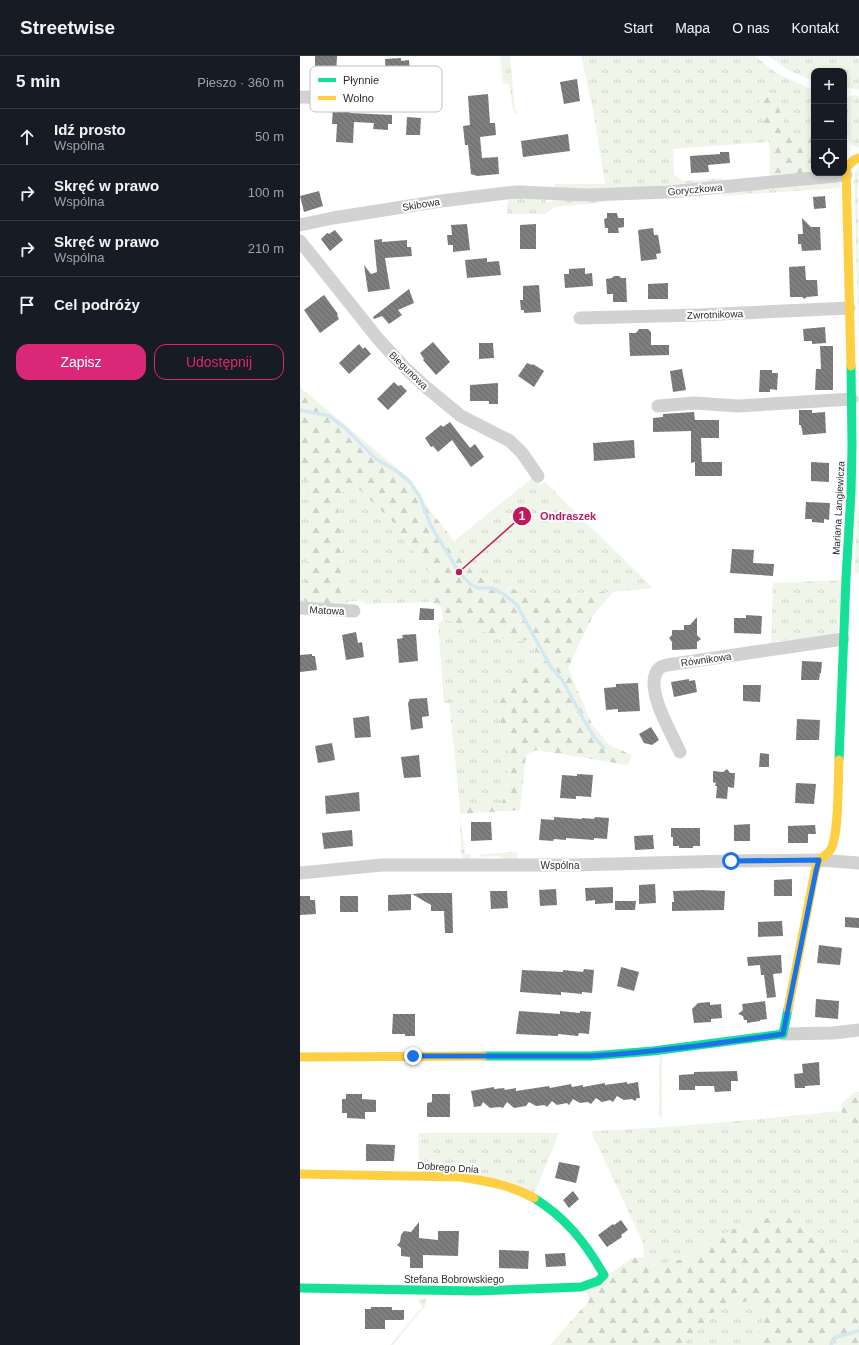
<!DOCTYPE html>
<html lang="pl">
<meta charset="utf-8">
<style>
:root{--surface:#171b24;--page:#20242c;--text:#f1f3f6;--muted:#9ea1a6;--line:#363941;--accent:#db2777}
body{margin:0;font-family:Arial,sans-serif;background:var(--page);color:var(--text)}
.controls{position:absolute;right:12px;top:12px;display:grid;overflow:hidden;border-radius:8px;box-shadow:0 2px 6px #0003}
.controls button{width:36px;height:36px;display:grid;place-items:center;padding:0;border:0;border-bottom:1px solid var(--line);background:var(--surface);color:var(--text);font:20px sans-serif}
.stop{position:absolute;width:12px;height:12px;margin:-9px;border:3px solid #1a73e8;border-radius:50%;background:#fff}
.stop.end{background:#1a73e8;border-color:#fff;box-shadow:0 1px 4px #0008}
.list{margin:0;padding:0;list-style:none}
h2{display:flex;justify-content:space-between;align-items:center;height:52px;margin:0;padding:0 16px;font-size:17px}
h2 small{font-size:13px;font-weight:400;color:var(--muted)}
.list li{display:grid;grid-template-columns:26px 1fr auto;gap:12px;align-items:center;box-sizing:border-box;height:56px;padding:0 16px;border-top:1px solid var(--line)}
.list b{display:block;font-size:15px;white-space:nowrap}
.list p{margin:0;font-size:13px;white-space:nowrap;color:var(--muted)}
.list em{font-size:13px;font-style:normal;color:var(--muted)}
.actions{display:flex;gap:8px;padding:12px 16px}
.actions a{flex:1;padding:9px 0;border:1px solid var(--accent);border-radius:12px;text-align:center;font-size:14px;color:var(--accent)}
.actions .main{background:var(--accent);color:#fff}
.icon{flex:none;width:22px;height:22px;fill:none;stroke:currentColor;stroke-width:2;stroke-linecap:round;stroke-linejoin:round}
.map{position:relative;flex:none;width:559px;height:1289px;overflow:hidden}
header{display:flex;align-items:center;gap:24px;box-sizing:border-box;height:56px;padding:0 20px;background:var(--surface);border-bottom:1px solid var(--line)}
header strong{font-size:19px}
nav{display:flex;gap:22px;margin-inline-start:auto;font-size:14px}
main{display:flex}
aside{flex:1;background:var(--surface)}
.map>svg:first-child{display:block}
</style>
<header>
<strong>Streetwise</strong>
<nav><a>Start</a><a>Mapa</a><a>O nas</a><a>Kontakt</a></nav>
</header>
<main>
<aside>
<h2>5 min<small>Pieszo · 360 m</small></h2>
<ul class="list">
<li><svg class="icon" aria-label="ahead" viewBox="0 0 24 24"><path d="M12 20V5M6 11l6-6 6 6"/></svg><div><b>Idź prosto</b><p>Wspólna</p></div><em>50 m</em></li>
<li><svg class="icon" aria-label="right" viewBox="0 0 24 24"><path d="M7 20v-9h11M14 6l5 5-5 5"/></svg><div><b>Skręć w prawo</b><p>Wspólna</p></div><em>100 m</em></li>
<li><svg class="icon" aria-label="right" viewBox="0 0 24 24"><path d="M7 20v-9h11M14 6l5 5-5 5"/></svg><div><b>Skręć w prawo</b><p>Wspólna</p></div><em>210 m</em></li>
<li><svg class="icon" aria-label="arrive" viewBox="0 0 24 24"><path d="M6 21V4h12l-3 4 3 4H6"/></svg><div><b>Cel podróży</b></div></li>
</ul>
<div class="actions"><a class="main">Zapisz</a><a>Udostępnij</a></div>
</aside>
<div class="map">
<svg width="559" height="1289" viewBox="0 0 559 1289">
<defs>
<pattern id="grass-tufts" width="24" height="20" patternUnits="userSpaceOnUse"><rect width="24" height="20" fill="#f0f5ea"/><path d="M3 7l-1-3M5 7V3M7 7l1-3M15 17l-1-3M17 17v-4M19 17l1-3" fill="none" stroke="#ced2c9"/></pattern>
<pattern id="forest-firs" width="22" height="20" patternUnits="userSpaceOnUse"><rect width="22" height="20" fill="#f0f5ea"/><path d="M5 1l3.5 6h-7zM16 11l3.5 6h-7z" fill="#ced2c9"/></pattern>
<pattern id="building-back-hatch" width="6" height="6" patternUnits="userSpaceOnUse"><rect width="6" height="6" fill="#7e7e7e"/><path d="M-1 5l2 2M0 0l6 6M5-1l2 2" fill="none" stroke="#686868"/></pattern>
</defs>
<rect width="100%" height="100%" fill="#fff"/>
<g fill="url(#grass-tufts)">
<polygon points="200,0 210,0 215,53 219,57 215,57 213,54 209,28 203,27"/>
<polygon points="281,0 455,0 475,16 514,35 514,78 496,81 487,77 473,37 458,41 469,86 373,93 374,118 383,125 423,122 422,126 364,132 256,133 254,128 305,128 294,59"/>
<polygon points="468,0 556,0 559,4 559,33 544,32 544,15 514,15 514,25 488,14"/>
<polygon points="552,39 559,40 559,92 551,89 548,83 546,44 548,41"/>
<polygon points="559,110 558,134 559,298 554,117"/>
<polygon points="532,124 540,127 541,132 423,140 424,135"/>
<polygon points="244,140 246,147 260,142 304,142 306,146 254,151 245,158 207,158 207,147 210,142"/>
<polygon points="0,419 12,430 4,550 0,549"/>
<polygon points="235,420 241,429 245,426 353,532 313,536 288,536 256,542 197,530 173,517 154,485"/>
<polygon points="57,431 93,466 129,517 131,546 65,548 63,545 48,545 36,438"/>
<polygon points="559,441 559,518 554,516"/>
<polygon points="541,524 538,575 533,580 495,584 477,585 471,590 473,527"/>
<polygon points="143,563 192,578 209,585 231,584 241,605 219,616 197,652 210,699 205,741 201,747 160,751 149,647 144,647 138,568"/>
<polygon points="160,758 165,798 171,798 171,803 163,803 161,797"/>
<polygon points="217,796 217,804 206,804 198,800 181,801 180,798"/>
<polygon points="360,1000 362,1000 362,1062 359,1059 359,1006"/>
<path d="M541,1055L548,1065L559,1069V1203L531,1194L507,1177L497,1164L419,1180L382,1203L353,1210L344,1201L343,1187L291,1075C375,1072 458,1063 541,1055Z"/>
<polygon points="119,1077 259,1077 234,1138 118,1115"/>
<polygon points="126,1242 125,1250 93,1289 90,1289 122,1251 117,1243"/>
<polygon points="453,1244 468,1253 453,1289 382,1289 419,1251"/>
</g>
<g fill="url(#forest-firs)">
<polygon points="465,35 473,37 488,77 496,81 514,78 514,117 472,122 470,118 469,86 458,41"/>
<polygon points="0,331 111,424 132,457 154,485 173,517 197,530 256,542 288,536 313,536 292,561 268,612 292,668 309,689 332,699 328,709 236,694 226,699 220,754 160,758 160,751 201,747 205,741 210,699 197,652 197,639 219,616 241,605 231,584 209,585 192,578 143,563 141,551 131,546 129,517 93,466 57,431 36,438 48,545 41,553 4,550 12,430 0,419"/>
<path d="M555,1036H559V1069C547,1065 541,1062 541,1048Z"/>
<polygon points="485,1161 497,1164 507,1177 531,1194 559,1203 559,1289 453,1289 468,1253 453,1244 419,1251 382,1289 250,1289 289,1245 286,1235 332,1202 344,1201 353,1210 382,1203 419,1180 455,1163"/>
</g>
<g fill="none" stroke-linecap="round" stroke-linejoin="round">
<g stroke="#d5e8f2" stroke-width="3.5">
<polyline points="0,354 29,360 45,372 76,403 95,414 108,424 119,439 131,470 159,516 170,528 178,532 192,532 205,539 217,549 250,610 263,625 285,666 294,681 304,692"/>
<polyline points="531,1289 536,1281 559,1275"/>
</g>
</g>
<g fill="url(#building-back-hatch)">
<polygon points="15,0 37,0 36,20 15,19"/>
<polygon points="101,2 101,5 109,4 110,17 102,18 103,21 86,22 85,3"/>
<polygon points="277,23 280,45 264,48 260,26"/>
<polygon points="188,38 190,67 195,67 196,79 180,81 182,102 198,101 199,118 177,120 171,118 168,89 165,89 163,70 170,69 168,40"/>
<polygon points="33,50 50,51 50,57 92,59 92,68 88,68 88,74 73,73 74,67 54,66 53,87 36,86 37,68 32,68"/>
<polygon points="107,61 121,62 120,79 106,79"/>
<polygon points="268,78 270,95 223,101 221,85"/>
<polygon points="420,96 429,96 430,107 408,109 409,116 391,117 390,100 420,98"/>
<polygon points="19,135 23,150 4,156 0,140"/>
<polygon points="525,140 526,152 514,153 513,141"/>
<polygon points="307,157 317,157 318,162 324,162 324,171 318,172 319,177 308,177 308,172 305,172 304,163 307,162"/>
<polygon points="502,162 511,171 520,171 521,194 502,195 501,188 498,188 498,178 503,178"/>
<polygon points="167,168 170,194 153,196 153,189 148,189 147,179 152,179 151,169"/>
<polygon points="236,168 236,193 220,193 220,169"/>
<polygon points="353,172 354,179 358,179 361,197 356,198 357,203 341,205 338,174"/>
<polygon points="35,174 43,184 30,195 21,183 27,177 29,178"/>
<polygon points="82,183 82,186 107,184 107,191 111,191 112,200 85,202 90,233 68,236 64,209 71,218 77,216 74,184"/>
<polygon points="187,202 187,206 199,205 201,219 167,222 165,204"/>
<polygon points="505,210 506,224 517,224 518,240 507,241 504,243 502,241 490,241 489,211"/>
<polygon points="285,212 285,218 292,217 293,230 265,232 264,218 269,218 269,213"/>
<polygon points="314,220 319,220 321,222 326,222 327,246 313,246 313,238 307,238 306,223 312,222"/>
<polygon points="368,227 368,243 348,243 348,228"/>
<polygon points="239,229 241,256 224,257 224,254 221,254 220,244 223,244 223,230"/>
<polygon points="109,233 114,247 98,254 102,259 89,268 82,260 74,263 73,261"/>
<polygon points="24,239 38,258 37,259 39,263 20,277 4,254"/>
<polygon points="525,271 526,287 512,288 512,285 504,285 503,273"/>
<polygon points="339,273 348,273 351,276 351,289 369,289 369,299 330,300 329,277 336,277"/>
<polygon points="133,286 150,306 136,319 123,304 124,303 120,297"/>
<polygon points="179,287 193,287 194,302 179,303"/>
<polygon points="59,288 63,293 65,291 71,298 49,318 39,307"/>
<polygon points="520,290 533,290 533,334 515,334 516,313 521,313"/>
<polygon points="227,307 232,309 233,308 244,315 234,331 218,320"/>
<polygon points="382,313 386,334 373,336 370,315"/>
<polygon points="460,314 472,314 472,317 478,317 477,334 470,333 470,336 459,336"/>
<polygon points="94,326 98,330 101,329 107,335 88,354 77,343"/>
<polygon points="198,327 198,348 189,348 189,345 170,345 170,329"/>
<polygon points="499,354 512,354 512,357 525,356 526,377 503,379 501,369 499,369"/>
<polygon points="394,356 395,364 419,364 419,382 401,382 402,406 422,406 422,420 395,420 395,406 391,407 391,375 353,376 353,362 363,361 363,358"/>
<polygon points="150,366 170,392 175,388 184,401 171,411 152,384 138,396 133,390 131,391 125,382 141,369 143,371"/>
<polygon points="334,384 335,402 294,405 293,387"/>
<polygon points="511,406 529,407 529,426 511,425"/>
<polygon points="506,446 530,447 529,464 524,463 524,467 512,466 512,463 505,463"/>
<polygon points="432,493 454,494 453,507 474,508 473,520 430,517"/>
<polygon points="120,552 134,553 134,564 119,564"/>
<polygon points="446,559 462,560 461,578 434,577 434,562 446,562"/>
<polygon points="397,561 397,579 401,583 397,586 397,593 372,594 372,586 369,582 372,579 372,574 384,574 384,569 390,569"/>
<polygon points="56,576 58,587 62,586 64,601 46,604 42,579"/>
<polygon points="116,578 118,605 99,607 97,583 103,582 102,579"/>
<polygon points="12,598 12,600 15,600 17,614 0,616 0,599"/>
<polygon points="502,605 522,606 521,617 520,617 519,624 501,624"/>
<polygon points="389,623 389,625 395,624 397,636 374,641 371,626"/>
<polygon points="338,627 340,655 318,656 318,653 306,654 304,632 316,631 316,628"/>
<polygon points="443,629 461,629 460,646 443,645"/>
<polygon points="127,642 129,660 122,661 123,672 111,674 108,647 110,643"/>
<polygon points="69,660 71,681 55,682 53,662"/>
<polygon points="497,663 520,664 519,684 496,684"/>
<polygon points="351,671 359,684 352,689 344,687 339,678"/>
<polygon points="32,687 35,704 18,707 15,690"/>
<polygon points="460,697 469,698 469,711 459,711"/>
<polygon points="119,699 121,721 104,722 101,701"/>
<polygon points="427,713 430,717 435,717 434,732 428,731 427,743 416,742 417,730 415,730 416,727 413,726 413,715 423,716"/>
<polygon points="277,718 293,719 291,741 276,740 276,743 260,742 262,719 277,720"/>
<polygon points="496,727 516,728 514,748 495,747"/>
<polygon points="59,736 60,755 26,758 25,740"/>
<polygon points="254,761 282,763 282,762 294,763 295,761 309,762 307,783 294,782 294,784 266,782 266,784 254,783 253,785 239,784 241,763 254,764"/>
<polygon points="171,766 191,766 192,784 171,785"/>
<polygon points="450,768 450,785 434,785 434,769"/>
<polygon points="515,769 516,778 508,778 508,787 488,787 488,770"/>
<polygon points="371,772 400,772 400,790 393,790 393,792 379,792 379,790 373,790 373,781 371,781"/>
<polygon points="52,774 53,790 24,793 22,777"/>
<polygon points="353,779 354,793 335,794 334,780"/>
<polygon points="492,823 492,840 474,840 474,824"/>
<polygon points="355,828 356,847 339,848 339,829"/>
<polygon points="313,831 313,847 295,848 295,844 286,845 285,832"/>
<polygon points="256,833 257,849 240,850 239,834"/>
<polygon points="402,834 425,835 424,854 372,855 372,846 374,846 373,835"/>
<polygon points="190,835 207,835 208,852 191,853"/>
<polygon points="125,837 152,837 153,877 145,877 144,855 131,855 131,849 112,838"/>
<polygon points="111,838 111,854 88,855 88,839"/>
<polygon points="0,840 10,840 10,844 15,844 16,858 0,859"/>
<rect x="40" y="840" width="18" height="16"/>
<polygon points="315,845 336,845 335,854 315,854"/>
<polygon points="545,861 559,862 559,872 545,871"/>
<polygon points="482,865 483,880 458,881 458,866"/>
<polygon points="519,889 542,892 540,909 517,907"/>
<polygon points="481,899 482,917 473,918 476,941 467,942 464,919 461,919 460,909 448,910 447,901"/>
<polygon points="321,911 339,916 334,935 317,930"/>
<polygon points="284,913 294,914 292,937 282,936 282,938 261,936 261,939 220,936 222,914 263,916 263,914 283,916"/>
<polygon points="516,943 539,945 538,963 515,961"/>
<polygon points="465,945 467,963 460,964 460,965 447,967 447,964 444,964 443,960 438,958 443,954 442,948"/>
<polygon points="410,946 410,949 421,948 422,962 411,963 411,966 394,967 392,953 398,947"/>
<polygon points="219,955 260,958 260,955 280,957 280,955 291,956 289,978 279,977 278,980 258,978 258,980 216,978"/>
<polygon points="93,958 115,958 115,980 105,980 105,978 92,978"/>
<polygon points="519,1006 520,1029 505,1030 505,1032 495,1032 494,1018 503,1017 502,1008"/>
<polygon points="437,1015 438,1025 431,1025 431,1035 415,1036 414,1030 395,1030 395,1034 379,1034 379,1019 394,1018 394,1016"/>
<polygon points="327,1026 327,1028 338,1026 340,1042 337,1042 335,1045 332,1043 324,1044 317,1040 313,1046 310,1044 302,1046 296,1042 291,1048 288,1046 280,1047 273,1043 269,1049 267,1047 257,1049 252,1045 247,1051 245,1049 236,1050 229,1046 226,1050 214,1052 207,1046 203,1052 200,1051 190,1052 183,1046 181,1050 174,1051 171,1035 194,1031 194,1033 204,1032 205,1034 216,1032 216,1035 249,1030 250,1032 271,1028 272,1031 283,1029 283,1031 305,1027 305,1029"/>
<polygon points="46,1038 62,1038 62,1043 76,1044 76,1056 65,1056 65,1063 47,1062 47,1057 42,1057 42,1043 46,1043"/>
<polygon points="132,1038 150,1038 150,1061 127,1061 127,1047 132,1046"/>
<polygon points="66,1088 95,1089 94,1105 66,1105"/>
<polygon points="259,1106 280,1110 276,1127 255,1122"/>
<polygon points="273,1135 279,1143 269,1152 263,1144"/>
<polygon points="321,1164 328,1174 321,1179 322,1181 307,1191 298,1179 313,1168 314,1169"/>
<polygon points="119,1166 119,1182 138,1184 138,1175 159,1175 158,1200 123,1199 123,1212 110,1212 110,1201 101,1200 101,1192 97,1189 100,1186 101,1179 104,1175 111,1176"/>
<polygon points="199,1194 229,1195 228,1213 199,1212"/>
<polygon points="265,1197 266,1210 246,1211 245,1198"/>
<polygon points="71,1251 92,1251 92,1254 104,1254 104,1263 103,1264 85,1264 85,1273 65,1273 65,1253 71,1253"/>
</g>
<g fill="none" stroke-linecap="round" stroke-linejoin="round">
<g stroke="#d2d2d2" stroke-width="13">
<polyline points="0,41 103,43"/>
<polyline points="0,169 33,162 141,145 206,137 219,136 287,139 369,136 546,119"/>
<polyline points="0,185 79,284 104,311 127,332 161,360 210,385 222,397 238,420"/>
<polyline points="280,262 399,259 549,252"/>
<polyline points="358,350 394,347 438,350 552,343"/>
<polyline points="0,552 54,555"/>
<path d="M380,696C372,678 345,634 357,615C359,611 363,610 367,609L543,583"/>
<polyline points="0,817 82,809 273,809 431,805 519,804 559,807"/>
<polyline points="483,978 533,977 559,974"/>
</g>
<g stroke="#16e098" stroke-width="9">
<polyline points="539,704 546,522 551,437 552,390 551,310"/>
<polyline points="183,1000 291,1000 353,995 483,978 488,953"/>
<path d="M0,1232L178,1235L281,1231L298,1225L304,1219C285,1186 266,1162 234,1142"/>
</g>
<g stroke="#ffcf43" stroke-width="9">
<polyline points="551,310 546,112 554,104 559,102"/>
<path d="M488,953L515,815C516,812 517,806 520,804C523,800 528,798 531,793C539,778 538,724 539,704"/>
<polyline points="0,1001 183,1000"/>
<path d="M0,1118L161,1121C186,1125 211,1129 234,1142"/>
</g>
</g>
<g fill="none" stroke-linecap="round" stroke-linejoin="round">
<path stroke="#1a73e8" stroke-width="5" d="M113,1000H291C356,996 419,987 483,978L516,815L519,804L431,805"/>
</g>
<g text-anchor="middle" stroke-width="4" stroke-linejoin="round" paint-order="stroke">
<g font-size="10" fill="#2d2d2d" stroke="#fff">
<text transform="translate(395 133) rotate(-5)" y="4">Goryczkowa</text>
<text transform="translate(121 148) rotate(-9)" y="4">Skibowa</text>
<text transform="translate(415 258) rotate(-2)" y="4">Zwrotnikowa</text>
<text transform="translate(109 314) rotate(44)" y="4">Biegunowa</text>
<text transform="translate(538 452) rotate(-87)" y="4">Mariana Langiewicza</text>
<text transform="translate(27 554) rotate(3)" y="4">Matowa</text>
<text transform="translate(406 603) rotate(-8)" y="4">Równikowa</text>
<text x="260" y="813">Wspólna</text>
<text transform="translate(148 1111) rotate(4)" y="4">Dobrego Dnia</text>
<text x="154" y="1227">Stefana Bobrowskiego</text>
</g>
</g>
<rect x="10" y="10" width="132" height="46" rx="6" fill="#fff" stroke="#c0c0c0" stroke-width="1"/>
<rect x="18" y="22" width="18" height="4" fill="#16e098"/>
<rect x="18" y="40" width="18" height="4" fill="#ffcf43"/>
<g font-size="11" fill="#2d2d2d">
<text x="43" y="28">Płynnie</text>
<text x="43" y="46">Wolno</text>
</g>
<path fill="none" stroke="#c2185b" stroke-width="1.5" d="M159 516L222 460"/>
<g fill="#c2185b" stroke="#fff" stroke-width="1.5">
<circle cx="159" cy="516" r="4"/>
<circle cx="222" cy="460" r="10"/>
</g>
<g font-size="12" text-anchor="middle" font-weight="bold" fill="#fff">
<text x="222" y="464">1</text>
</g>
<g font-size="11" text-anchor="middle" font-weight="bold" fill="#c2185b" stroke="#fff" stroke-width="4" stroke-linejoin="round" paint-order="stroke">
<text x="268" y="464">Ondraszek</text>
</g>
</svg>
<div class="controls">
<button>+</button>
<button>−</button>
<button><svg class="icon" aria-label="locate" viewBox="0 0 24 24"><circle cx="12" cy="12" r="6"/><path d="M12 2v4M12 18v4M2 12h4M18 12h4"/></svg></button>
</div>
<div class="stop" style="left:431px;top:805px"></div>
<div class="stop end" style="left:113px;top:1000px"></div>
</div>
</main>
